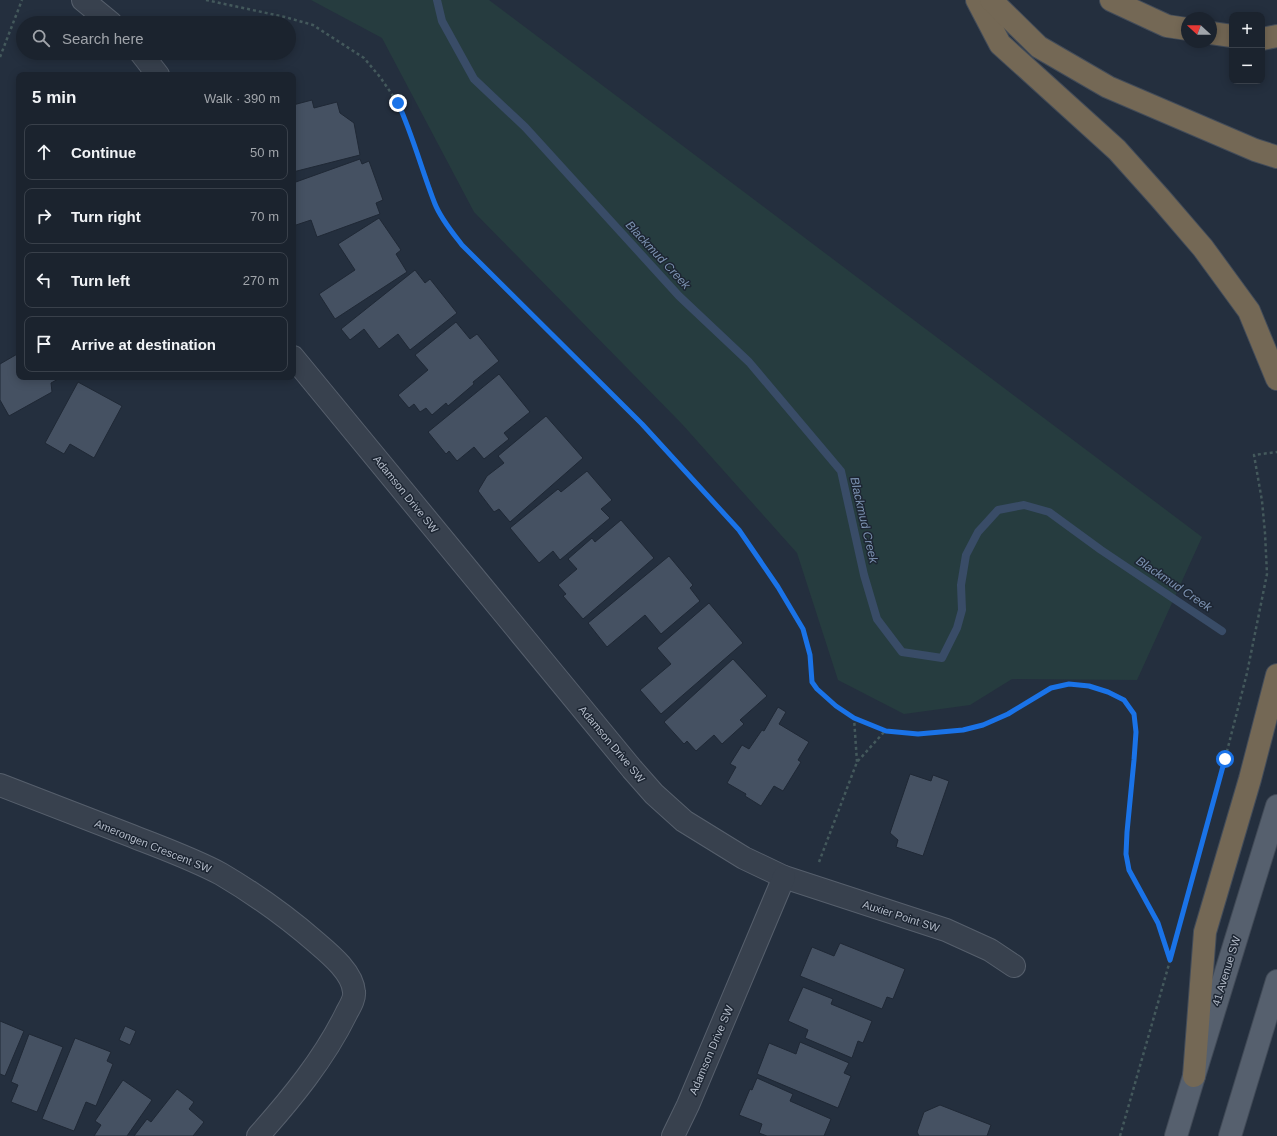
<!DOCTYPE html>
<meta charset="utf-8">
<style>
:root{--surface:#1b232e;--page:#242b36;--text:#f1f3f6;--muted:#a0a4aa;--line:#39404a}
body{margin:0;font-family:Arial,sans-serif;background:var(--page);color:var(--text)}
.controls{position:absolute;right:12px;top:12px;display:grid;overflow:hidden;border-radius:8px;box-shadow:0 2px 10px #0003}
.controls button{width:36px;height:36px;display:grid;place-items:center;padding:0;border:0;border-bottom:1px solid var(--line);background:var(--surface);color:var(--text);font:20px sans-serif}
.compass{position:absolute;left:1181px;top:12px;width:36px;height:36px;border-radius:50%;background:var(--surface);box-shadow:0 2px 10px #0003;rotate:291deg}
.stop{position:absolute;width:12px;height:12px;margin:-9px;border:3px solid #1a73e8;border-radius:50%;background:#fff}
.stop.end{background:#1a73e8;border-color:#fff;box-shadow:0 1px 4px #0008}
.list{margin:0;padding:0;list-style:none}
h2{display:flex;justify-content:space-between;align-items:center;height:52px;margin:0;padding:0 16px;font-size:17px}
h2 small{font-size:13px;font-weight:400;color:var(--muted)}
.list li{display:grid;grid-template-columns:26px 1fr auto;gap:12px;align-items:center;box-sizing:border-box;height:56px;margin:0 8px 8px;padding:0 8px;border:1px solid var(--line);border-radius:8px}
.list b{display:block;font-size:15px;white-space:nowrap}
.list em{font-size:13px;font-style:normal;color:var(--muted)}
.icon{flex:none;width:22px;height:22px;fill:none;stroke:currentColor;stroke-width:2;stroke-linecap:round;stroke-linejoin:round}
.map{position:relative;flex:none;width:1277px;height:1136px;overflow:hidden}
.search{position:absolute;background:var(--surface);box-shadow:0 2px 10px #0003;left:16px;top:16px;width:280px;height:44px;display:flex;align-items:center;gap:10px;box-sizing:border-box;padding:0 14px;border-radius:22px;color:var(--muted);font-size:15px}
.panel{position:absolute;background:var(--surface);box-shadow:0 2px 10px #0003;left:16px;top:72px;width:280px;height:308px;border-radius:8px}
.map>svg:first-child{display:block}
</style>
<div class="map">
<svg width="1277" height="1136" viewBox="0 0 1277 1136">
<rect width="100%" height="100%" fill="#242f3e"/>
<polygon fill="#263c3f" points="311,0 489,0 1202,537 1137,680 1012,679 970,705 904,714 838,680 797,553 682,424 474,212 382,38"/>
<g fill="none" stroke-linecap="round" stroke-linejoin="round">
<polyline stroke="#394c67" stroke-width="8" points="437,0 442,21 474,79 525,127 679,296 749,362 841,471 864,575 877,619 902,652 942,658 957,628 962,610 961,585 966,555 978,532 998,510 1024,505 1049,512 1101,550 1222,631"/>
</g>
<g fill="#455162" stroke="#1f2835">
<polygon points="312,100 314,108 337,102 340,113 354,123 360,155 293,172 293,105"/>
<polygon points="360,159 362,164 369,161 383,200 376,203 380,214 317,237 311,220 293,226 293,183"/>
<polygon points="379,218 401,250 396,254 407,272 335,319 319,294 355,270 338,244"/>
<polygon points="415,270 425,283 430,279 457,313 410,350 398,334 379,349 364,329 350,340 341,329"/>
<polygon points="456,322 470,339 477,334 499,361 473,382 474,384 448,406 446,403 432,415 426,408 420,412 414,404 409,408 398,395 428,370 415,355"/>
<polygon points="19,353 19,377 59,377 60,378 51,383 52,392 9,416 0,400 0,364"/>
<polygon points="499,374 530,412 504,433 509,439 484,459 474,447 457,461 449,451 446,454 428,432"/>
<polygon points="78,382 122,406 94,458 70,444 64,454 45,443"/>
<polygon points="546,416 583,458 510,522 499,509 494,512 478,491 487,476 504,463 498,456"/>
<polygon points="587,471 612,500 601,509 610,518 560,560 553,551 539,563 510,528 558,489 561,492"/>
<polygon points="621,520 654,558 583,619 563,596 566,594 558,585 577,569 568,559 592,538 595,542"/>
<polygon points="669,556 693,585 690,588 700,601 661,634 645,615 607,647 588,623"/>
<polygon points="709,603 743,643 661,714 640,690 671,664 657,648"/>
<polygon points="733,659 767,696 740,720 744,724 722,744 714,735 696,751 687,741 684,744 664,722"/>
<polygon points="778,707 786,712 779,724 809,742 798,760 801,762 783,791 774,786 761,806 745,796 746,794 727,783 736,767 730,764 742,745 749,749 762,730 764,731"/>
<polygon points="910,774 931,781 933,775 949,781 923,856 896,847 898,840 890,833"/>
<polygon points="840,943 905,969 893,999 887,997 882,1009 800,976 812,947 834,956"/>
<polygon points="803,987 833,999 831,1004 872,1021 863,1043 858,1041 852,1058 805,1038 808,1030 788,1021"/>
<polygon points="0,1021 24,1031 5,1076 0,1074"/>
<polygon points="125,1026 136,1031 130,1045 119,1040"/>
<polygon points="29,1034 63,1047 37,1112 11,1102 18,1085 11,1082"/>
<polygon points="75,1038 111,1052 107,1061 113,1064 96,1106 86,1102 74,1131 42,1119"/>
<polygon points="800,1042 849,1063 844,1073 851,1076 838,1108 757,1074 769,1043 796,1054"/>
<polygon points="757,1078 793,1094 790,1101 831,1119 824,1136 767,1136 759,1133 762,1124 739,1115 750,1089 752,1090"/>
<polygon points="123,1080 152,1100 127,1136 94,1136 101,1125 95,1121"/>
<polygon points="177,1089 194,1102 189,1109 204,1122 193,1136 134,1136 147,1119 151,1122"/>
<polygon points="940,1105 991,1125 987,1136 919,1136 917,1132 924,1112"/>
</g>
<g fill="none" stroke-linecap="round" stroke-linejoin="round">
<defs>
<g id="minor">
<polyline points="83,0 111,23"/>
<polyline points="141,53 158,75"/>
<polyline points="293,357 632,769 654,794 684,821 744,858 784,877 946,930 990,950 1014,966"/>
<path d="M0,785C44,802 88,819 132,836C162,848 193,859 221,874C255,894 287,917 317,943C330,954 353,973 354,992C355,999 349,1008 346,1014C324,1059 291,1099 258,1136"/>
<polyline points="673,1136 688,1105 784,877"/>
</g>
<g id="major">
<polyline points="1176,1136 1194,1076 1277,806"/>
<polyline points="1230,1136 1277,981"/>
</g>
<g id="highway">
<polyline points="977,0 1000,44 1117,150 1160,198 1203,248 1249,311 1277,379"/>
<polyline points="991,0 1039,47 1108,87 1255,150 1277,157"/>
<polyline points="1111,0 1167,26 1187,29"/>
<polyline points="1211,33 1232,36"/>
<polyline points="1262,39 1277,36"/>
<polyline points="1194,1076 1205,932 1250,779 1277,675"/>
</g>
</defs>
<use href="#minor" stroke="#565f6c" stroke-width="24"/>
<use href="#major" stroke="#414a57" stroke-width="24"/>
<use href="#highway" stroke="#434c59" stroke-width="24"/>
<g stroke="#44595c" stroke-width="2.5" stroke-dasharray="3 3" stroke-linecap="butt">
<polyline points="206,0 285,17 313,25 364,58 380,77 398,103 408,125 436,205 446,224 462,245 641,424 739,530 778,587 803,629 810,655 812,682 817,689 836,706 854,718 857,762"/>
<polyline points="0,57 22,0"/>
<polyline points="854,718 886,731 918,734 937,733 963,730 983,725 1008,714 1051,688 1069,684 1089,686 1108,692 1124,700 1134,714 1136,732 1134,760 1127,832 1126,854 1129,870 1158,923 1170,959"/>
<polyline points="819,862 857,762 885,731"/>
<polyline points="1191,885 1225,759 1247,673 1267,574 1265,533 1262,501 1254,455 1277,452"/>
<polyline points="1120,1136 1179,929"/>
</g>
<use href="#minor" stroke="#38414e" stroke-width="22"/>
<use href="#major" stroke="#56606e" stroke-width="22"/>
<use href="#highway" stroke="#746855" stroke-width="22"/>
</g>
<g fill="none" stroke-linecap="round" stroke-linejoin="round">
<path stroke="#1a73e8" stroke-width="5" d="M398,103C413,136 422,171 435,204C441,219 452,232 462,245L642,424L739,530L778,587L803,629L810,655L812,682L817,689L836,706L854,718L886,731L918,734L963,730L983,725L1008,714L1051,688L1069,684L1089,686L1108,692L1124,700L1134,714L1136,732L1134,760L1127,832L1126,854L1129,870L1158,923L1170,960L1225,759"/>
</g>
<g text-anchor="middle" stroke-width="3" stroke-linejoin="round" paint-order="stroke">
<g font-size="11" fill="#b4bcc9" stroke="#1d2633">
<text transform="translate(406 494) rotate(51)" y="4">Adamson Drive SW</text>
<text transform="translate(612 744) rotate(50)" y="4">Adamson Drive SW</text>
<text transform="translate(153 846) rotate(22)" y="4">Amerongen Crescent SW</text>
<text transform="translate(901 916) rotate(18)" y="4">Auxier Point SW</text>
<text transform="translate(1226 971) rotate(-73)" y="4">41 Avenue SW</text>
<text transform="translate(711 1050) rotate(-67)" y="4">Adamson Drive SW</text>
</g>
<g font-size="12" font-style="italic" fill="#7c92b1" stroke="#1d2633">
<text transform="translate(658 255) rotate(47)" y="4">Blackmud Creek</text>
<text transform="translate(864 520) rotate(77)" y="4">Blackmud Creek</text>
<text transform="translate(1174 584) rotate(34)" y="4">Blackmud Creek</text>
</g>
</g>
</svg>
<div class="controls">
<button>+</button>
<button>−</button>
</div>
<svg class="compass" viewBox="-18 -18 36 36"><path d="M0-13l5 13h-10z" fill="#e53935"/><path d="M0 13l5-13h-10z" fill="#a0a4aa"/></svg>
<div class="stop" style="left:1225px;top:759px"></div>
<div class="stop end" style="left:398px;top:103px"></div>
<div class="search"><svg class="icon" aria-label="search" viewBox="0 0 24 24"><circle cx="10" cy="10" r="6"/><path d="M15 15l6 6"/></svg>Search here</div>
<section class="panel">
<h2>5 min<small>Walk · 390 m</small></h2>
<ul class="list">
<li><svg class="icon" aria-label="ahead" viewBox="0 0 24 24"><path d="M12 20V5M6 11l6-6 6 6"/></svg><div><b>Continue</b></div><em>50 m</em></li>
<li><svg class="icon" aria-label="right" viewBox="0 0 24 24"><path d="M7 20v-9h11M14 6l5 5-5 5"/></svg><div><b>Turn right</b></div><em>70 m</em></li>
<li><svg class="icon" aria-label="left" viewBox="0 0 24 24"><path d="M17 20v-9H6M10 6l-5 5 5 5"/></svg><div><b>Turn left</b></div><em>270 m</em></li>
<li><svg class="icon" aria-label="arrive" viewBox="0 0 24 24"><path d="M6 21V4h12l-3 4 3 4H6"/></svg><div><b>Arrive at destination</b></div></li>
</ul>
</section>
</div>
